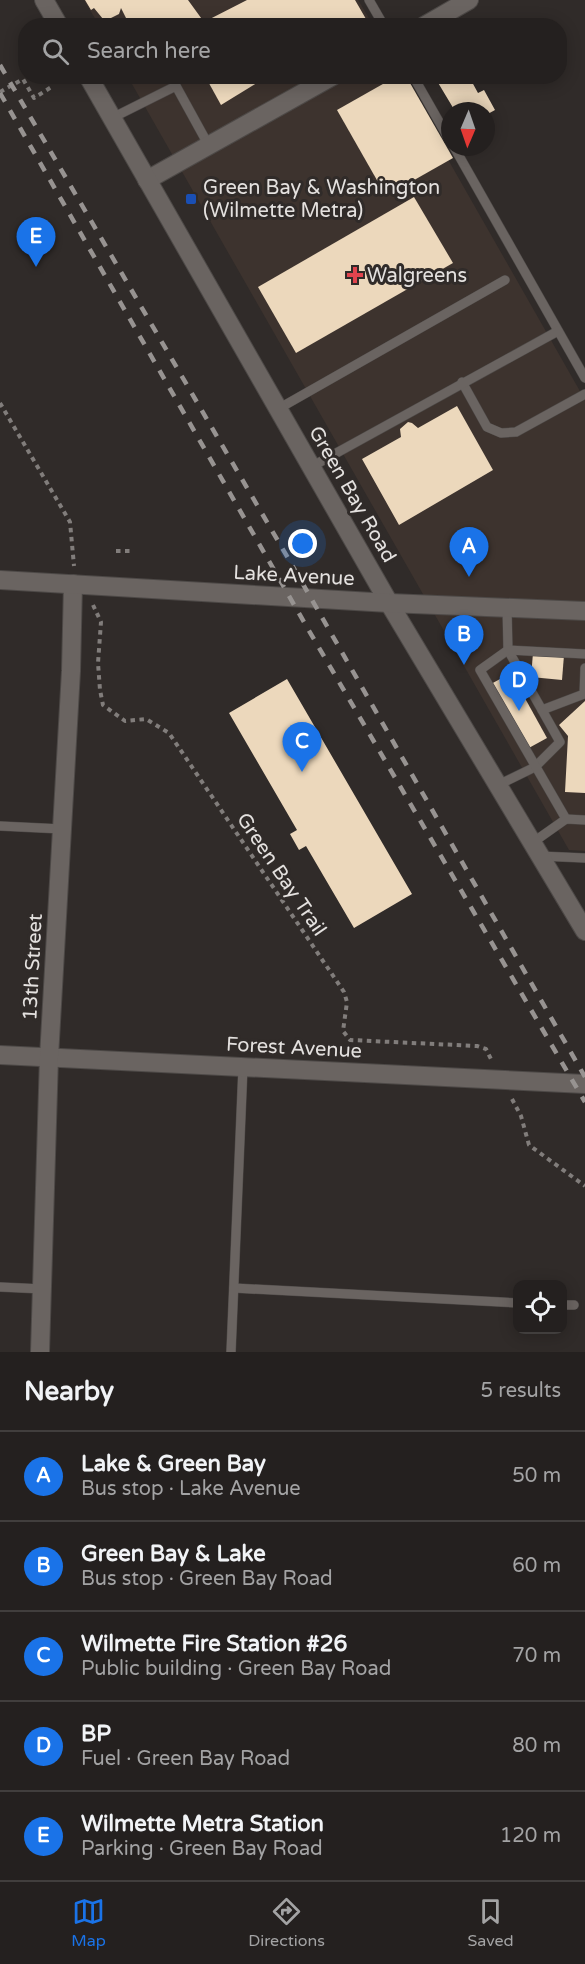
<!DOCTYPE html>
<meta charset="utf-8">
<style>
:root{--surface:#24201f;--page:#302d2c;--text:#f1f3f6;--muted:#a3a3a4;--line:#413e3d;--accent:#1a73e8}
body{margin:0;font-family:"Varela Round",sans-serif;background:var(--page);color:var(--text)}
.controls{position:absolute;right:18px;bottom:18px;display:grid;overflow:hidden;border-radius:12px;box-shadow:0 3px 15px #0003}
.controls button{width:54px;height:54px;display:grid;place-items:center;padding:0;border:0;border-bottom:2px solid var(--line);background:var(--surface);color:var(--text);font:30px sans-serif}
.compass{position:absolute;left:441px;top:102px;width:54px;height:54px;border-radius:50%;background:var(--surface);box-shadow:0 3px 15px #0003;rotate:182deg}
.you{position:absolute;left:303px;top:544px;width:21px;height:21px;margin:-15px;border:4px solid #fff;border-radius:50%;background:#1a73e8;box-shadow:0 0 0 9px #1a73e833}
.badge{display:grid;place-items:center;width:39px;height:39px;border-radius:50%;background:var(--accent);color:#fff;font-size:20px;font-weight:700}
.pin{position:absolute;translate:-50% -50px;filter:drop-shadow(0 2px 3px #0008)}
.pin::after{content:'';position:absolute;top:32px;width:21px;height:18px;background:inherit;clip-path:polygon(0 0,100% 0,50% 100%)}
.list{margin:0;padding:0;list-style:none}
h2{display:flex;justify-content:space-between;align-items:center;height:78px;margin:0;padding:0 24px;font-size:26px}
h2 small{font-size:20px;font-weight:400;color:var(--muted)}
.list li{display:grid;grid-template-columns:39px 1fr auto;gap:18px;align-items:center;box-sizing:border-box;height:90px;padding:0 24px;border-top:2px solid var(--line)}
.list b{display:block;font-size:22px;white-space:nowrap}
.list p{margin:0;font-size:20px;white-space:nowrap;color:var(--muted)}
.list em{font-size:20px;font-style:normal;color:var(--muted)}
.icon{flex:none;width:33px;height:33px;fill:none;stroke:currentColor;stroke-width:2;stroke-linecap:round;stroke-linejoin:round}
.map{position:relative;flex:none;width:585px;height:1352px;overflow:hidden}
.search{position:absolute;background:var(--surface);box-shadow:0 3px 15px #0003;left:18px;right:18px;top:18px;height:66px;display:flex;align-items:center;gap:15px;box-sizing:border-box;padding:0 21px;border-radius:24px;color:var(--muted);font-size:22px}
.sheet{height:528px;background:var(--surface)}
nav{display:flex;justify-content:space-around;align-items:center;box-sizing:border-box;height:84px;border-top:2px solid var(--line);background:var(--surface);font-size:16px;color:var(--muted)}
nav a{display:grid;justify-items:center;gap:3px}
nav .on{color:var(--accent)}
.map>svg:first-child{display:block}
</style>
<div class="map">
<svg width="585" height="1352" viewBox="0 0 585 1352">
<rect width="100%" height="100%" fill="#302b29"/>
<g fill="#3d332e">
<polygon points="84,0 358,0 373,25 99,25"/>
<polygon points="128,77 401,77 585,400 585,851 569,850"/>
</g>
<g fill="#ecd8bc">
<polygon points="85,0 188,0 204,22 247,0 355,0 366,19 356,26 130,26 121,8 119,14 111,18 103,19 94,8 91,10"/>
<polygon points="205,76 268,76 221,105"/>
<polygon points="397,76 406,76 453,158 386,196 337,110"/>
<polygon points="445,76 476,76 478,79 472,82 478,93 484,90 495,110 486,115 486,111 455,111 437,81"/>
<polygon points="414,197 453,263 296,353 258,287"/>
<polygon points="457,406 493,470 399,525 362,459 401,437 400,429 408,422 412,423 418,428"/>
<polygon points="533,653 564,655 562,680 531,677"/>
<polygon points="511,673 547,738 527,749 491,684"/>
<polygon points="287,679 412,894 354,928 306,846 299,850 290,834 297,830 229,713"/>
<polygon points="585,701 585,793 565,792 568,736 559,725"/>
</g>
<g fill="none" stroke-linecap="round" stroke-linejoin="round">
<defs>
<g id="lane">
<polyline points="369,0 384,26"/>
<polyline points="413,76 450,141"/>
<polyline points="112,118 176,86 209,146"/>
<polyline points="454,147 585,378"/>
<polyline points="462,382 487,427 501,433 516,432 585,394"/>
<polyline points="278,409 505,280"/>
<polyline points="311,467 558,331"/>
<polyline points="507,608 508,650 542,710"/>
<polyline points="498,785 535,767 560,742 542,710 584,694 585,668"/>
<polyline points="566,819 480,670 508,650 585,654"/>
<polyline points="0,826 62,829"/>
<polyline points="532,843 566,819 585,820"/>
<polyline points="540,856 585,858"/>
<polyline points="0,1287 43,1289"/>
<polyline points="234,1288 518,1303"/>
<polyline points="562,1305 574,1305"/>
<polyline points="231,1352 243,1067"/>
</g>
<g id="street">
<polyline points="424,26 469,0"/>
<polyline points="147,180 333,76"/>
<polyline points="0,1055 585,1084"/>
<polyline points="40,1352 49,1057 71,671 73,584"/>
</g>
<g id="secondary">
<polyline points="44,0 59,26"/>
<polyline points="88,76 389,603 585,931"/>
<polyline points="0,580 389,603 585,611"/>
</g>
</defs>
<use href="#lane" stroke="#4d4947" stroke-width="10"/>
<use href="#street" stroke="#4d4947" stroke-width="20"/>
<use href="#secondary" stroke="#4d4947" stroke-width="20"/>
<g stroke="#817d7b" stroke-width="4" stroke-dasharray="4.5 4.5" stroke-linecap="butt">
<polyline points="0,92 23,79 34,98 53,86"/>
<polyline points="0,403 70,522 74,566"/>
<polyline points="116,551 130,551"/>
<polyline points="93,605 101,622 98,663 100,690 103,705 125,721 146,719 169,733 344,992 347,1002 343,1031 350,1040 477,1046 486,1049 492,1061"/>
<polyline points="512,1099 521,1116 529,1145 585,1186"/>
</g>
<use href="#lane" stroke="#6a6461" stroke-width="9"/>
<use href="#street" stroke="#6a6461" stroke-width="18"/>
<use href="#secondary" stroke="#6a6461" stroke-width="18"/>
<g stroke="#979391" stroke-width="4.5" stroke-dasharray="10 10" stroke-linecap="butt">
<polyline points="0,65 288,558 585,1077"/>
<polyline points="0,93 308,629 585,1102"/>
</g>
</g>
<rect fill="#1a4fb4" stroke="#302b29" stroke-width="2" x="185" y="193" width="12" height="12" rx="3"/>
<path fill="#e0444e" stroke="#302b29" stroke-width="2" d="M352 266h6v6h6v6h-6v6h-6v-6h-6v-6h6z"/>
<g text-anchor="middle" stroke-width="6" stroke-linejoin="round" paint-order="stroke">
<g font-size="20" fill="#e4e1df" stroke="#302b29" text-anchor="start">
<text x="203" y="194">Green Bay &amp; Washington<tspan x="203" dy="23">(Wilmette Metra)</tspan></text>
<text x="367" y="282">Walgreens</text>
</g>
<g font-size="20" fill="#e4e1df" stroke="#302b29">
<text transform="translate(353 494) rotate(60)" y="7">Green Bay Road</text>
<text transform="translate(294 575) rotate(3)" y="7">Lake Avenue</text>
<text transform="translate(282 874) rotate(56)" y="7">Green Bay Trail</text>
<text transform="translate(32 967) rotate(-87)" y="7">13th Street</text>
<text transform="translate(294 1047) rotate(3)" y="7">Forest Avenue</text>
</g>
</g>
</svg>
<div class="controls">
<button><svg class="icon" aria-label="locate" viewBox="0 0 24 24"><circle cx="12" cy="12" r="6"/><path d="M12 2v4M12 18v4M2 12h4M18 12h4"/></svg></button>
</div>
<svg class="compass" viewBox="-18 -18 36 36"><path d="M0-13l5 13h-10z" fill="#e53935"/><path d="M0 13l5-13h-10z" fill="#a3a3a4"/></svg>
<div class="you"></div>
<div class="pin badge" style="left:469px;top:577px">A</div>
<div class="pin badge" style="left:464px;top:665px">B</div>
<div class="pin badge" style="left:302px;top:772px">C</div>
<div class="pin badge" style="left:519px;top:711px">D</div>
<div class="pin badge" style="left:36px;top:267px">E</div>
<div class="search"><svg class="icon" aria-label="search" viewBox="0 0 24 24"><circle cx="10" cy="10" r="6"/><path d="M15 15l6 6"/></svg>Search here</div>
</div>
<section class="sheet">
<h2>Nearby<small>5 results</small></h2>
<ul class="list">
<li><span class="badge">A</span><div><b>Lake &amp; Green Bay</b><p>Bus stop · Lake Avenue</p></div><em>50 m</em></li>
<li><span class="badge">B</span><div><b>Green Bay &amp; Lake</b><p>Bus stop · Green Bay Road</p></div><em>60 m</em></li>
<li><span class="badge">C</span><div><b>Wilmette Fire Station #26</b><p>Public building · Green Bay Road</p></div><em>70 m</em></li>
<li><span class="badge">D</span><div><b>BP</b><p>Fuel · Green Bay Road</p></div><em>80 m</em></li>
<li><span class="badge">E</span><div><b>Wilmette Metra Station</b><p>Parking · Green Bay Road</p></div><em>120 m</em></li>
</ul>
</section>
<nav>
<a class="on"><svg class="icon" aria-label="map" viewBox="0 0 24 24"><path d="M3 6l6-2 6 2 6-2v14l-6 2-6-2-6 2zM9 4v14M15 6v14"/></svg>Map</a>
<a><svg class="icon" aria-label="directions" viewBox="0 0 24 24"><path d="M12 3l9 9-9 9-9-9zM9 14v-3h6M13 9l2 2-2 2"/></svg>Directions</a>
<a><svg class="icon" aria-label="saved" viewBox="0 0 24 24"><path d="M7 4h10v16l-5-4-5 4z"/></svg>Saved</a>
</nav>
